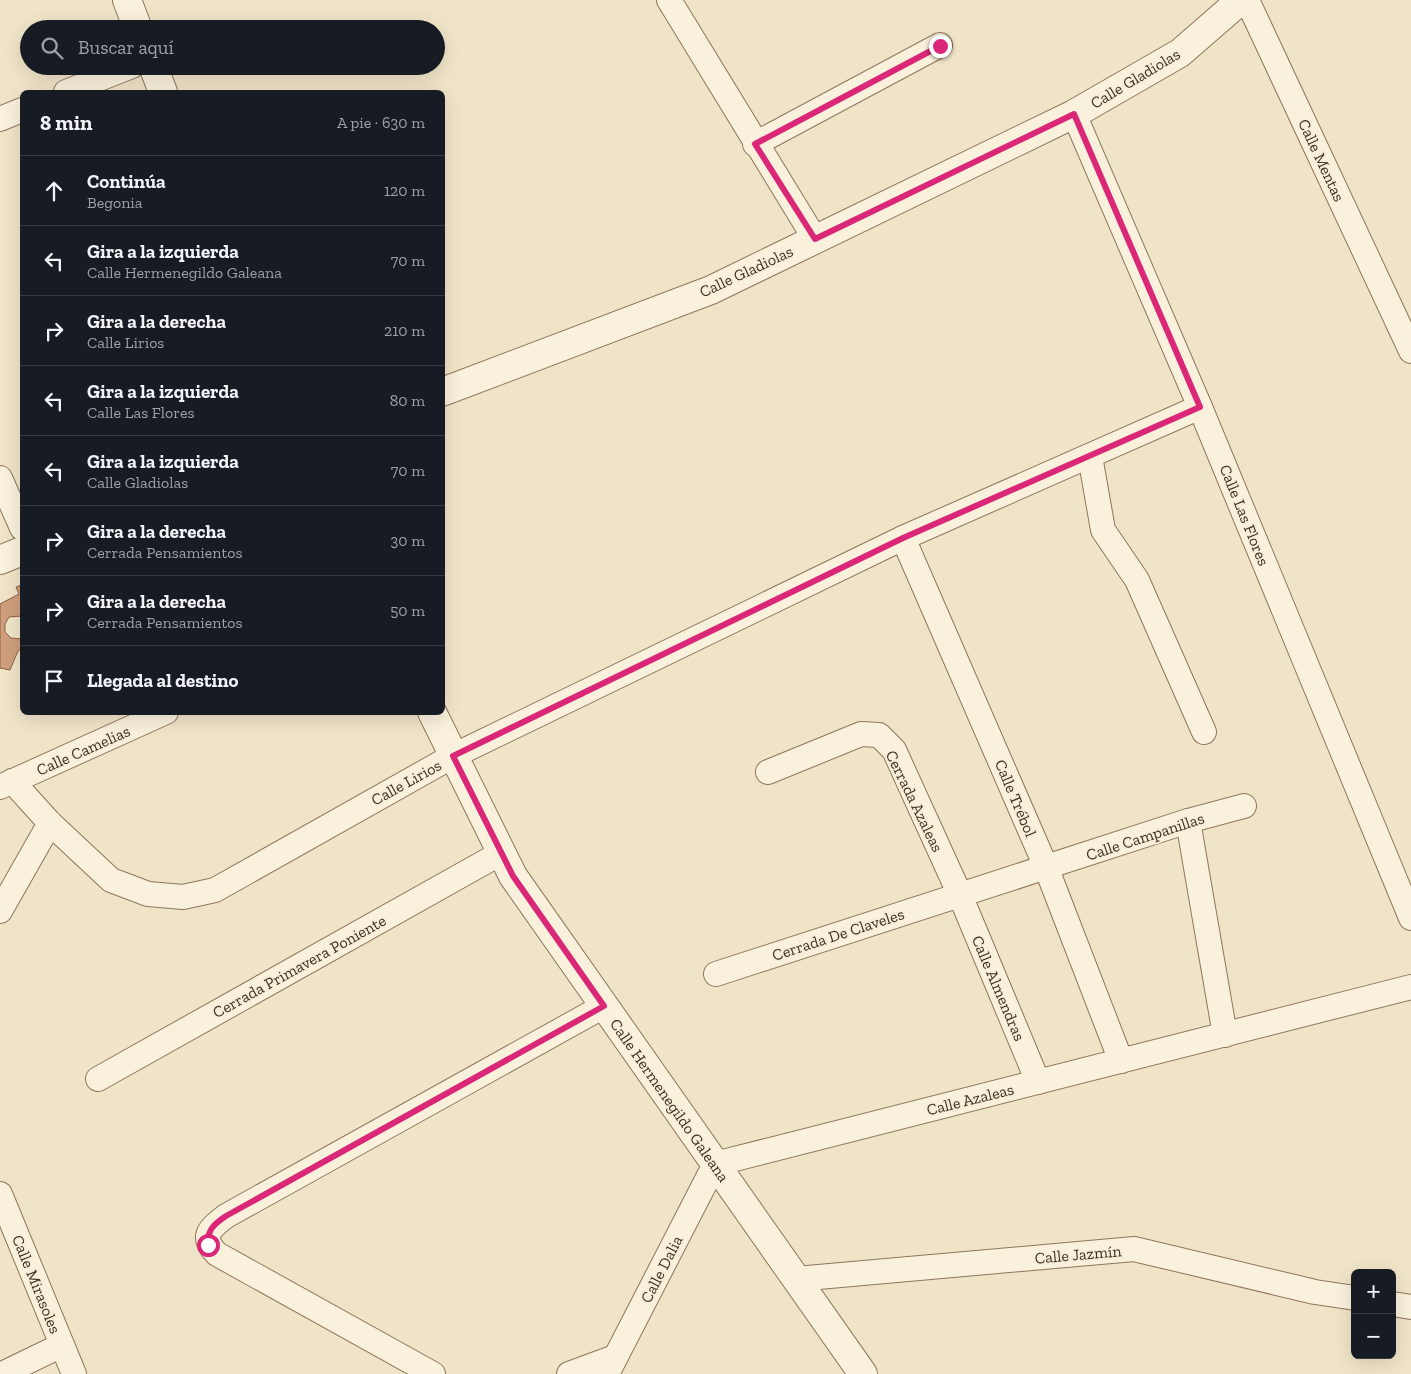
<!DOCTYPE html>
<html lang="es">
<meta charset="utf-8">
<style>
:root{--surface:#171b24;--page:#20242c;--text:#f1f3f6;--muted:#9ea1a6;--line:#363941}
body{margin:0;font-family:"Zilla Slab",serif;background:var(--page);color:var(--text)}
.controls{position:absolute;right:15px;bottom:15px;display:grid;overflow:hidden;border-radius:8px;box-shadow:0 5px 20px #0002}
.controls button{width:45px;height:45px;display:grid;place-items:center;padding:0;border:0;border-bottom:1px solid var(--line);background:var(--surface);color:var(--text);font:25px sans-serif}
.stop{position:absolute;width:15px;height:15px;margin:-11px;border:4px solid #db2777;border-radius:50%;background:#fff}
.stop.end{background:#db2777;border-color:#fff;box-shadow:0 1px 5px #0008}
.list{margin:0;padding:0;list-style:none}
h2{display:flex;justify-content:space-between;align-items:center;height:65px;margin:0;padding:0 20px;font-size:21px}
h2 small{font-size:16px;font-weight:400;color:var(--muted)}
.list li{display:grid;grid-template-columns:32px 1fr auto;gap:15px;align-items:center;box-sizing:border-box;height:70px;padding:0 20px;border-top:1px solid var(--line)}
.list b{display:block;font-size:19px;white-space:nowrap}
.list p{margin:0;font-size:16px;white-space:nowrap;color:var(--muted)}
.list em{font-size:16px;font-style:normal;color:var(--muted)}
.icon{flex:none;width:28px;height:28px;fill:none;stroke:currentColor;stroke-width:2;stroke-linecap:round;stroke-linejoin:round}
.map{position:relative;flex:none;width:1411px;height:1374px;overflow:hidden}
.search{position:absolute;background:var(--surface);box-shadow:0 5px 20px #0002;left:20px;top:20px;width:425px;height:55px;display:flex;align-items:center;gap:12px;box-sizing:border-box;padding:0 18px;border-radius:28px;color:var(--muted);font-size:19px}
.panel{position:absolute;background:var(--surface);box-shadow:0 5px 20px #0002;left:20px;top:90px;width:425px;height:625px;border-radius:8px}
.map>svg:first-child{display:block}
</style>
<div class="map">
<svg width="1411" height="1374" viewBox="0 0 1411 1374">
<rect width="100%" height="100%" fill="#f0e4c8"/>
<polygon fill="#cf9f7d" stroke="#8d5f41" points="22,585 22,616 9,617 5,624 5,632 11,638 22,639 22,648 18,651 10,670 0,668 0,604 19,594 16,587"/>
<g fill="none" stroke-linecap="round" stroke-linejoin="round">
<defs>
<g id="minor">
<polyline points="669,0 815,239"/>
<polyline points="1247,0 1411,351"/>
<polyline points="66,92 132,66"/>
<polyline points="1074,114 1200,407 1411,918"/>
<polyline points="0,119 22,110"/>
<polyline points="755,144 940,45"/>
<polyline points="1090,456 1103,530 1137,580 1204,732"/>
<polyline points="0,478 22,528"/>
<polyline points="903,538 1046,867 1121,1061"/>
<polyline points="768,772 861,734 879,735 894,750 960,895 1038,1082"/>
<polyline points="12,781 50,823 111,880 148,894 183,897 215,890 453,756 903,538 1200,407"/>
<polyline points="0,787 166,712"/>
<polyline points="1188,821 1225,1035"/>
<polyline points="0,911 50,823"/>
<polyline points="716,974 1188,821 1244,806"/>
<polyline points="98,1079 501,853"/>
<polyline points="0,1194 74,1374"/>
<polyline points="796,1279 1134,1249 1315,1292 1355,1298"/>
<polyline points="1392,1304 1411,1307"/>
<polyline points="2,1374 62,1345"/>
<path d="M433,1374L217,1254C200,1237 209,1229 226,1216L604,1006"/>
<polyline points="569,1374 615,1357"/>
<polyline points="607,1374 715,1164 1411,987"/>
</g>
<g id="tertiary">
<polyline points="127,0 138,29"/>
<polyline points="153,66 163,92"/>
<polyline points="442,392 711,290 1074,114 1180,53 1241,0"/>
<polyline points="0,560 22,551"/>
<polyline points="432,712 513,876 863,1374"/>
</g>
</defs>
<use href="#minor" stroke="#8d765c" stroke-width="26"/>
<use href="#tertiary" stroke="#8d765c" stroke-width="30"/>
<use href="#minor" stroke="#faf1dc" stroke-width="24"/>
<use href="#tertiary" stroke="#faf1dc" stroke-width="28"/>
</g>
<g fill="none" stroke-linecap="round" stroke-linejoin="round">
<path stroke="#db2777" stroke-width="6" d="M208,1245C207,1230 214,1224 226,1216L604,1006L513,876L453,756L903,538L1200,407L1074,114L815,239L755,144L940,46"/>
</g>
<g text-anchor="middle" stroke-width="4" stroke-linejoin="round" paint-order="stroke">
<g font-size="16" fill="#3d2e20" stroke="#f7eed8">
<text transform="translate(1135 78) rotate(-31)" y="6">Calle Gladiolas</text>
<text transform="translate(1322 160) rotate(65)" y="6">Calle Mentas</text>
<text transform="translate(746 271) rotate(-25)" y="6">Calle Gladiolas</text>
<text transform="translate(1245 515) rotate(68)" y="6">Calle Las Flores</text>
<text transform="translate(83 750) rotate(-24)" y="6">Calle Camelias</text>
<text transform="translate(406 782) rotate(-29)" y="6">Calle Lirios</text>
<text transform="translate(1016 798) rotate(67)" y="6">Calle Trébol</text>
<text transform="translate(915 801) rotate(64)" y="6">Cerrada Azaleas</text>
<text transform="translate(1145 836) rotate(-18)" y="6">Calle Campanillas</text>
<text transform="translate(838 934) rotate(-18)" y="6">Cerrada De Claveles</text>
<text transform="translate(299 966) rotate(-29)" y="6">Cerrada Primavera Poniente</text>
<text transform="translate(999 988) rotate(67)" y="6">Calle Almendras</text>
<text transform="translate(970 1099) rotate(-14)" y="6">Calle Azaleas</text>
<text transform="translate(670 1100) rotate(55)" y="6">Calle Hermenegildo Galeana</text>
<text transform="translate(1078 1254) rotate(-5)" y="6">Calle Jazmín</text>
<text transform="translate(661 1269) rotate(-63)" y="6">Calle Dalia</text>
<text transform="translate(37 1284) rotate(68)" y="6">Calle Mirasoles</text>
</g>
</g>
</svg>
<div class="controls">
<button>+</button>
<button>−</button>
</div>
<div class="stop" style="left:208px;top:1245px"></div>
<div class="stop end" style="left:940px;top:46px"></div>
<div class="search"><svg class="icon" aria-label="search" viewBox="0 0 24 24"><circle cx="10" cy="10" r="6"/><path d="M15 15l6 6"/></svg>Buscar aquí</div>
<section class="panel">
<h2>8 min<small>A pie · 630 m</small></h2>
<ul class="list">
<li><svg class="icon" aria-label="ahead" viewBox="0 0 24 24"><path d="M12 20V5M6 11l6-6 6 6"/></svg><div><b>Continúa</b><p>Begonia</p></div><em>120 m</em></li>
<li><svg class="icon" aria-label="left" viewBox="0 0 24 24"><path d="M17 20v-9H6M10 6l-5 5 5 5"/></svg><div><b>Gira a la izquierda</b><p>Calle Hermenegildo Galeana</p></div><em>70 m</em></li>
<li><svg class="icon" aria-label="right" viewBox="0 0 24 24"><path d="M7 20v-9h11M14 6l5 5-5 5"/></svg><div><b>Gira a la derecha</b><p>Calle Lirios</p></div><em>210 m</em></li>
<li><svg class="icon" aria-label="left" viewBox="0 0 24 24"><path d="M17 20v-9H6M10 6l-5 5 5 5"/></svg><div><b>Gira a la izquierda</b><p>Calle Las Flores</p></div><em>80 m</em></li>
<li><svg class="icon" aria-label="left" viewBox="0 0 24 24"><path d="M17 20v-9H6M10 6l-5 5 5 5"/></svg><div><b>Gira a la izquierda</b><p>Calle Gladiolas</p></div><em>70 m</em></li>
<li><svg class="icon" aria-label="right" viewBox="0 0 24 24"><path d="M7 20v-9h11M14 6l5 5-5 5"/></svg><div><b>Gira a la derecha</b><p>Cerrada Pensamientos</p></div><em>30 m</em></li>
<li><svg class="icon" aria-label="right" viewBox="0 0 24 24"><path d="M7 20v-9h11M14 6l5 5-5 5"/></svg><div><b>Gira a la derecha</b><p>Cerrada Pensamientos</p></div><em>50 m</em></li>
<li><svg class="icon" aria-label="arrive" viewBox="0 0 24 24"><path d="M6 21V4h12l-3 4 3 4H6"/></svg><div><b>Llegada al destino</b></div></li>
</ul>
</section>
</div>
